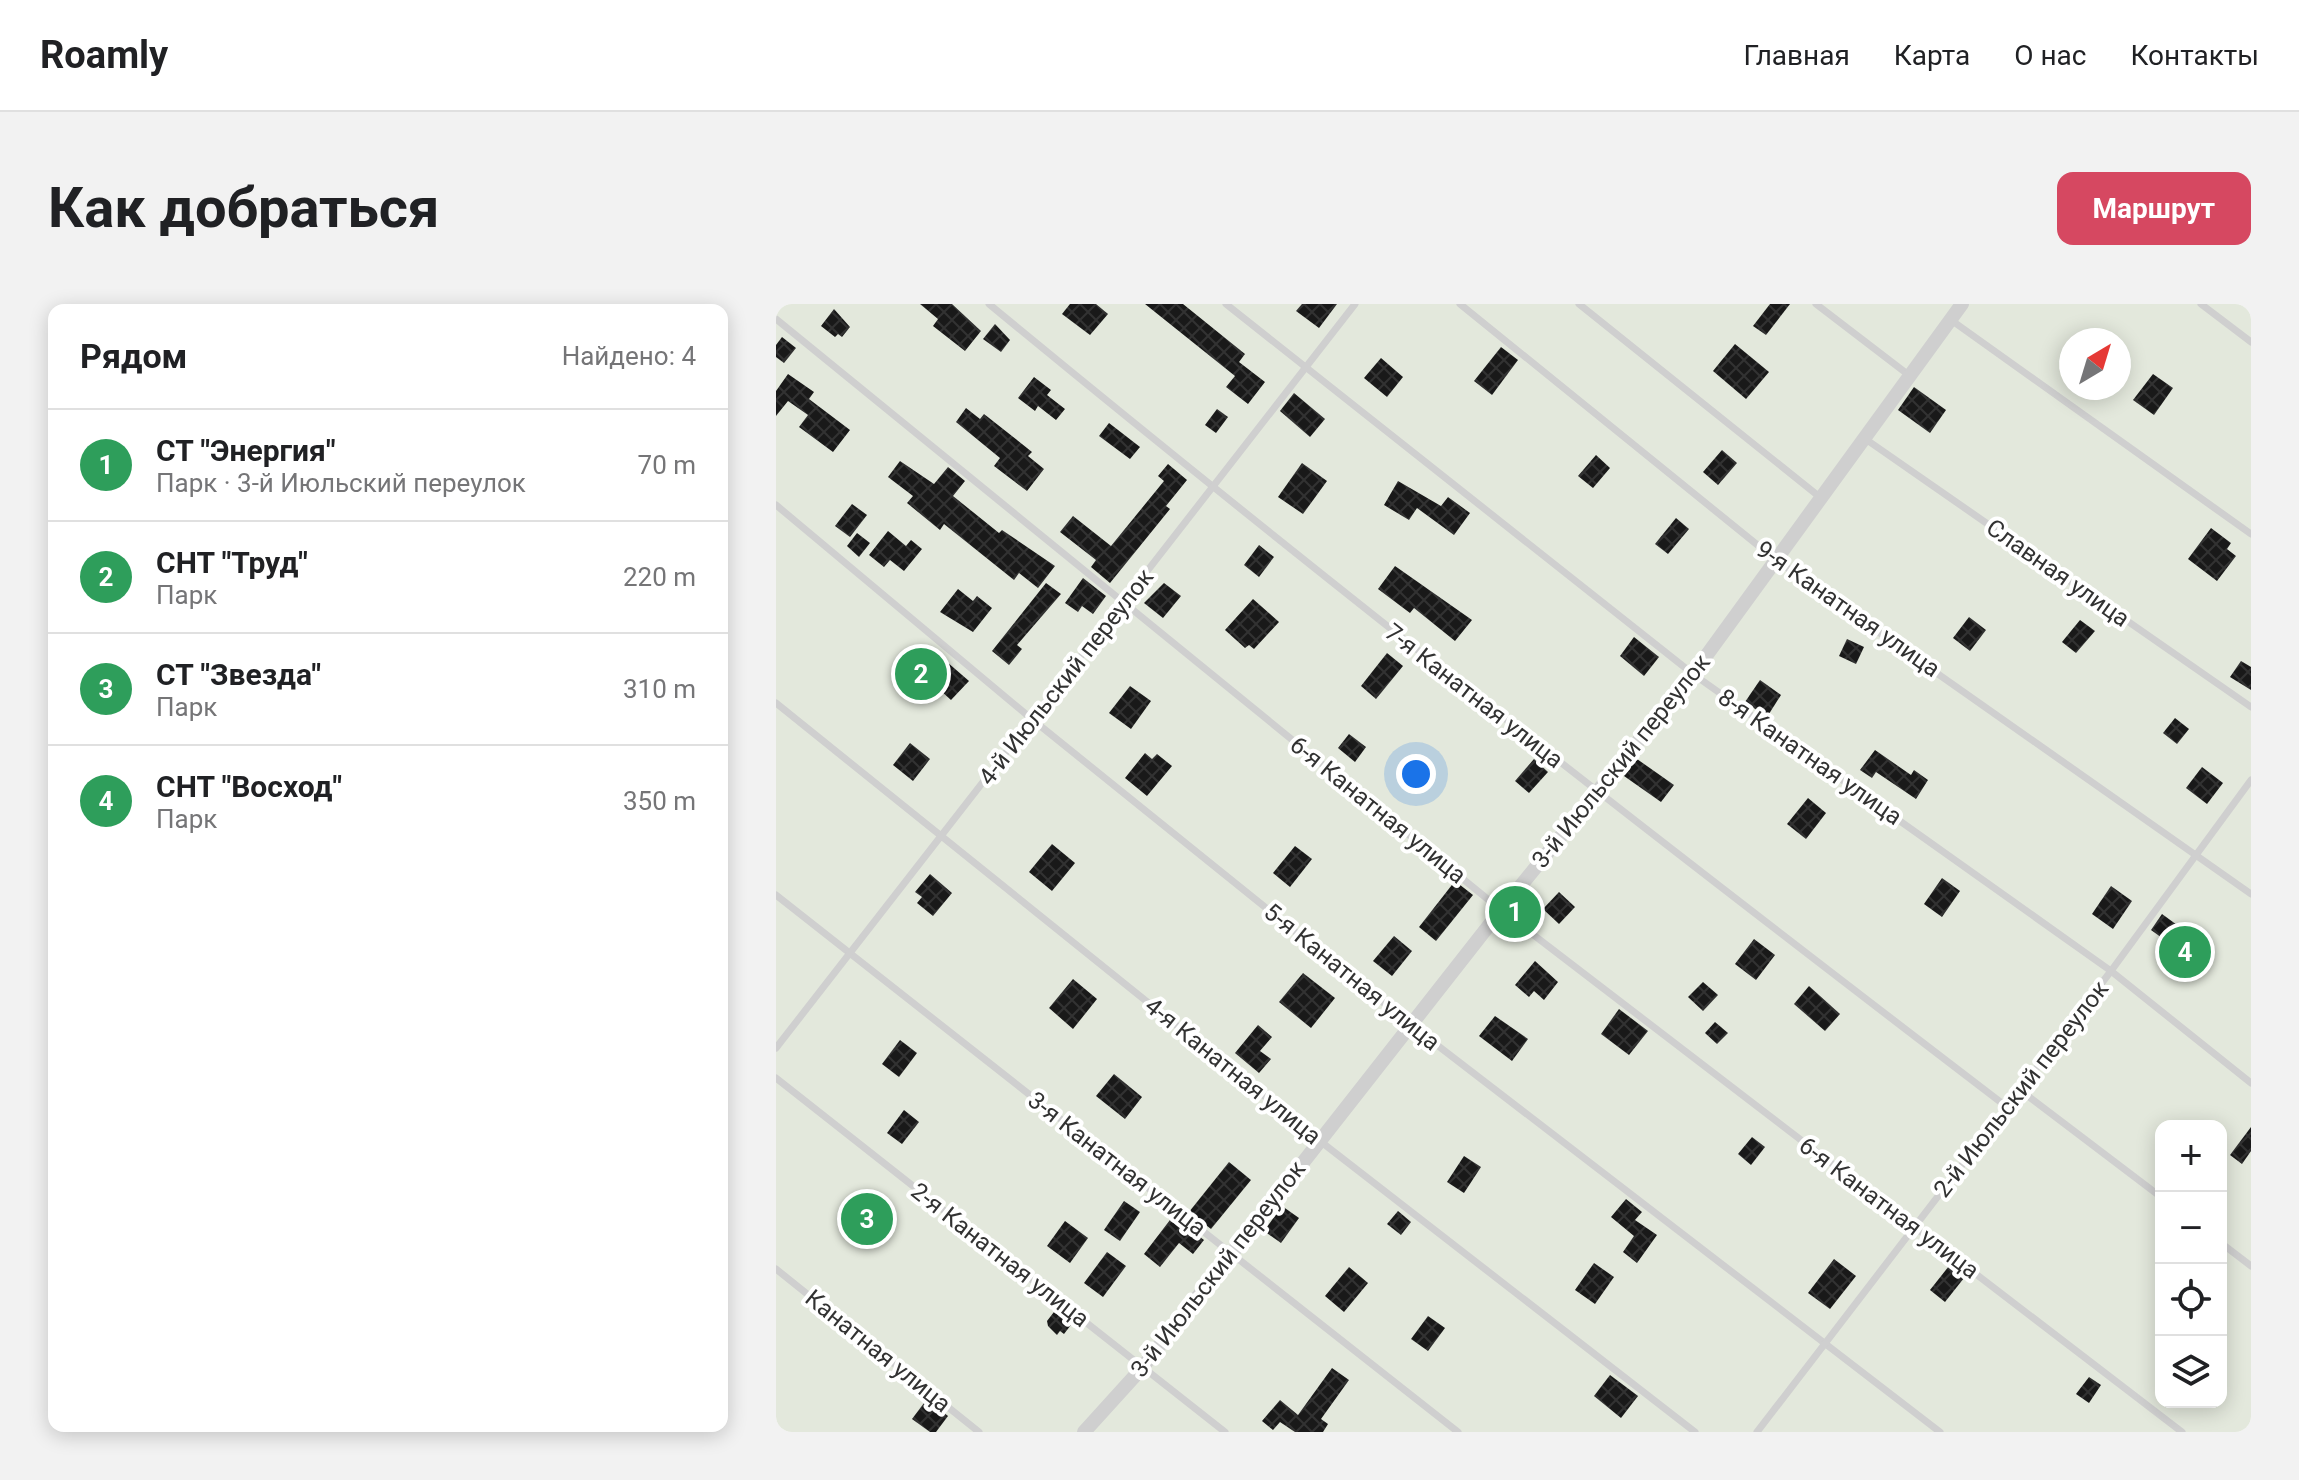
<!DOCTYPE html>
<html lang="ru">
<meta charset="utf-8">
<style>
:root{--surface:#fff;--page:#f2f2f2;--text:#202124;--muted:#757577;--line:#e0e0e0;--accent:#d64861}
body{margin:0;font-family:Roboto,sans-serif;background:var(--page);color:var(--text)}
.controls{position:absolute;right:24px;bottom:24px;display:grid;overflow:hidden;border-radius:16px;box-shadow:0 4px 20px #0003}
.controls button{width:72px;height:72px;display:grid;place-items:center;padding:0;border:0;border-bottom:2px solid var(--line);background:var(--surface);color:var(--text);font:40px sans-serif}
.compass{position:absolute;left:1283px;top:24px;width:72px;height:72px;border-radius:50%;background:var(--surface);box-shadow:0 4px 20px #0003;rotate:38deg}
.you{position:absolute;left:640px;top:470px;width:28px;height:28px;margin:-20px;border:6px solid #fff;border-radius:50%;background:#1a73e8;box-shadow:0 0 0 12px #1a73e833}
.badge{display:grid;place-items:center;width:52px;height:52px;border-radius:50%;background:var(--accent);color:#fff;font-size:26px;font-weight:700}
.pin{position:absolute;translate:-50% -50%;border:4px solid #fff;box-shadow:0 2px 8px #0006}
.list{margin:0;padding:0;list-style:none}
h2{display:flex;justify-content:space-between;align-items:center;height:104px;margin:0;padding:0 32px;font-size:34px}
h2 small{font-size:26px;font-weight:400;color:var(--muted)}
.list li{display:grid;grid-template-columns:52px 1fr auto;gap:24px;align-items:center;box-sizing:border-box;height:112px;padding:0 32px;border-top:2px solid var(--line)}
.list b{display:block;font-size:30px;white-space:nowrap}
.list p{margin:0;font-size:26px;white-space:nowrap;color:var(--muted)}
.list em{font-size:26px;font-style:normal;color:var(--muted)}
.icon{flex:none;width:44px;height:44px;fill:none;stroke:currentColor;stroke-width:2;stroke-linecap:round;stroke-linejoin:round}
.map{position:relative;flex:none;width:1475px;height:1128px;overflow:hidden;border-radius:16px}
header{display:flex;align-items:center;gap:48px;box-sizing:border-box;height:112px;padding:0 40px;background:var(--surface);border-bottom:2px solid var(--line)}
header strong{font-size:38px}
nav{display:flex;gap:44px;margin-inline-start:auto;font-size:28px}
.intro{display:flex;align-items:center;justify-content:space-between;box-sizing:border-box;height:192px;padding:0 48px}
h1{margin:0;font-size:56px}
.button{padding:20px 36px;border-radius:16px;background:var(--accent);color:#fff;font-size:28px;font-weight:700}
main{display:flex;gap:48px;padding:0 48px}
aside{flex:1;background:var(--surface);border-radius:16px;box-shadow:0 4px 20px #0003}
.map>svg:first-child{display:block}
</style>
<header>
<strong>Roamly</strong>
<nav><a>Главная</a><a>Карта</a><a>О нас</a><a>Контакты</a></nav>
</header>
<div class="intro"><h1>Как добраться</h1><a class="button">Маршрут</a></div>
<main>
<aside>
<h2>Рядом<small>Найдено: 4</small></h2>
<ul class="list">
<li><span class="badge" style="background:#2e9e5b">1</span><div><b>СТ &quot;Энергия&quot;</b><p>Парк · 3-й Июльский переулок</p></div><em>70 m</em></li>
<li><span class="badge" style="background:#2e9e5b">2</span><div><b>СНТ &quot;Труд&quot;</b><p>Парк</p></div><em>220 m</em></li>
<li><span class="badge" style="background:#2e9e5b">3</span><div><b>СТ &quot;Звезда&quot;</b><p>Парк</p></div><em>310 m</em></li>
<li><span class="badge" style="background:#2e9e5b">4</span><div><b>СНТ &quot;Восход&quot;</b><p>Парк</p></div><em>350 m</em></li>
</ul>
</aside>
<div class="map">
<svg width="1475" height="1128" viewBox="0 0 1475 1128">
<defs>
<pattern id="building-cross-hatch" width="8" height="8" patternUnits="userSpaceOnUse" patternTransform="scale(2)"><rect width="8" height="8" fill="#191919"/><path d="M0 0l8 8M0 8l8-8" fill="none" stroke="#323232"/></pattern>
</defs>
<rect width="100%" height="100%" fill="#fff"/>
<path fill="#e3e8dc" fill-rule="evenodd" d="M0,0H1475V1128H0ZM1295,36H1343V84H1295ZM1385,822H1445V1098H1385Z"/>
<g fill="url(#building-cross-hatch)">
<polygon points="144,0 176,0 205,27 189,47 157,22 162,15"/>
<polygon points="294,0 320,0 332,10 314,31 286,10"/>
<polygon points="369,0 407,0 469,50 463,58 489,78 472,100 450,83 459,72"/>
<polygon points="526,0 561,0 543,24 520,7"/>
<polygon points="994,0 1014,0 990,31 977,22"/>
<polygon points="58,5 74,23 66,33 62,30 59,33 45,22"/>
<polygon points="219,20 234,36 225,48 207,35"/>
<polygon points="6,33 20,44 8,59 0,53 0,41"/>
<polygon points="959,40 993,68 970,95 937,67"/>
<polygon points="725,43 742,56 716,91 698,77"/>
<polygon points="605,54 627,73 611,93 588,74"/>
<polygon points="12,70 38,88 33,95 74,126 57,148 23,123 32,111 12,97 0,112 0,87"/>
<polygon points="1377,70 1397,84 1378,111 1357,96"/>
<polygon points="258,73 275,86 271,91 289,105 280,116 262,102 259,107 242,94"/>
<polygon points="1138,83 1170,106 1154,129 1122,106"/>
<polygon points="518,89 549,115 534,133 504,107"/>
<polygon points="190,104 204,115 208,110 246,140 256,148 252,152 268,165 251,187 218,162 224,154 180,118"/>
<polygon points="441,105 452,113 440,129 429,121"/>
<polygon points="333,119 364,143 354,155 323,132"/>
<polygon points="946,146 961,159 942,181 927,168"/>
<polygon points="820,151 834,164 817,184 802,172"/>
<polygon points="124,157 158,180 172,163 189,177 177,192 223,229 226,226 279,262 262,284 243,269 238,276 168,220 164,226 131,199 137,192 112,173"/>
<polygon points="526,159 551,177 527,210 502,193"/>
<polygon points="392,160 411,176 390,202 394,205 334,279 315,263 320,256 284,228 297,212 335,242 388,177 382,172"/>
<polygon points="622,177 665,202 672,193 694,209 678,231 641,204 633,216 608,201"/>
<polygon points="76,200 91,211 74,233 59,222"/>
<polygon points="900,214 913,225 892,250 879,240"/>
<polygon points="1435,224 1455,239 1451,245 1460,252 1441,277 1412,255"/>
<polygon points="112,227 130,242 135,236 146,245 128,267 114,256 108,263 93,251"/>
<polygon points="81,229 94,239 83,253 71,242"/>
<polygon points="483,241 498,253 483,273 468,261"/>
<polygon points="619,262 696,316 679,337 638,304 634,309 602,285"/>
<polygon points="307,274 330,292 317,310 306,302 302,308 289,299"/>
<polygon points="270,279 285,290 241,341 246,345 233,361 216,347"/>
<polygon points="388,279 405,292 387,314 368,299"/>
<polygon points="182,285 197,297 201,292 216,304 197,328 164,308"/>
<polygon points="477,295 503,318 478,345 473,341 469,344 449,326"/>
<polygon points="1193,313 1210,326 1194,347 1177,334"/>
<polygon points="1304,316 1319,327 1300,349 1286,338"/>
<polygon points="858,333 883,353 868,372 844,352"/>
<polygon points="1071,335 1088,343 1080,360 1063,352"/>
<polygon points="611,349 627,362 600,395 585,382"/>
<polygon points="1465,357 1475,363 1475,386 1454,373"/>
<polygon points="171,358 193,377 175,396 154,377"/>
<polygon points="984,376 1005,391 991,413 969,398"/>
<polygon points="354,382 375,397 355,425 333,409"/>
<polygon points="1399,414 1413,425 1401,440 1387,429"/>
<polygon points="573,430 590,443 579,458 562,444"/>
<polygon points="134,439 154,455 137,477 117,461"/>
<polygon points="1099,446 1135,471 1138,466 1152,476 1140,495 1100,468 1096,474 1084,466"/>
<polygon points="369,449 376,455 381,450 396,462 371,492 349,474"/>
<polygon points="758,455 772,468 753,489 739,477"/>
<polygon points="861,455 898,481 885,498 848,472"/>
<polygon points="1426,463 1447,479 1431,500 1410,484"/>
<polygon points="1032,494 1050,509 1030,535 1011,520"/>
<polygon points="276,540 299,559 276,587 253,568"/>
<polygon points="519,542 536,555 514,583 497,569"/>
<polygon points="154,570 176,589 157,612 141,599 146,593 139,588"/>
<polygon points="1166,574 1184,587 1166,613 1148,600"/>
<polygon points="679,577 697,591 660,637 643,623"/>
<polygon points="1335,582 1356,597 1337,625 1316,610"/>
<polygon points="783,588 799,603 783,620 767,605"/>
<polygon points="1386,610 1412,629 1400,644 1375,626"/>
<polygon points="618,632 636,647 616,672 597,657"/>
<polygon points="978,635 999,651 980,676 959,660"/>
<polygon points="759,657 782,678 768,696 758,687 753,693 739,681"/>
<polygon points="527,669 559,694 535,724 503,698"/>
<polygon points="297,675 321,695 297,725 273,704"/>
<polygon points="927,678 942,691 927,707 912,693"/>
<polygon points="1033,682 1064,710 1049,727 1018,700"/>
<polygon points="843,705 872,727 853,751 825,730"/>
<polygon points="719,712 752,735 736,757 703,732"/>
<polygon points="939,718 952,729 941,740 929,729"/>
<polygon points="482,721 496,733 484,747 495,755 483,769 459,749"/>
<polygon points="124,736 141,749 123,773 106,760"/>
<polygon points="338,770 366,793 349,815 320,792"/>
<polygon points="128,806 143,818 126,840 111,829"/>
<polygon points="1475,823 1475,847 1466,860 1454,851"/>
<polygon points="976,833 989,843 975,861 962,850"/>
<polygon points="688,852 705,863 688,889 671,878"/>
<polygon points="453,858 475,876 435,925 413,908"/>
<polygon points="850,895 866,908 859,916 881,931 861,959 847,948 858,932 835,913"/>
<polygon points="348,897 364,908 344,937 328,926"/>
<polygon points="506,902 523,914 505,939 488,927"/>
<polygon points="622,907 635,918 625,931 611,920"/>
<polygon points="397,912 428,936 417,950 403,939 384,963 368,950"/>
<polygon points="289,917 312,934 294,959 271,942"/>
<polygon points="331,948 350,962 327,993 308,979"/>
<polygon points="1058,955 1080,972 1054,1005 1032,989"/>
<polygon points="818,959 838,973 819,1000 799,986"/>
<polygon points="1173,962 1188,974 1169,998 1154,986"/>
<polygon points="573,963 592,979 568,1008 549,992"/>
<polygon points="281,1004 298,1017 288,1030 284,1027 281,1031 272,1022 271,1017"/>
<polygon points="652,1012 669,1024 652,1047 635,1035"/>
<polygon points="556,1064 573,1076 545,1115 552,1120 547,1128 519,1128 504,1118 497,1126 486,1117 504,1096 522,1111"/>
<polygon points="834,1071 862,1092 845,1114 818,1092"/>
<polygon points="1313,1073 1325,1081 1313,1099 1300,1090"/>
<polygon points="151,1095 172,1112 160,1128 154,1128 136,1115"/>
</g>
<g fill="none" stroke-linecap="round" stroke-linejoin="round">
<g stroke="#cfcfcf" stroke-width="7">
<path d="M213,0C546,275 887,540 1231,803"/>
<polyline points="450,0 917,370 1335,667 1475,779"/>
<polyline points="684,0 1000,256 1475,590"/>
<polyline points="803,0 1045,194"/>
<polyline points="1040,0 1134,72"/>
<polyline points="1425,0 1475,38"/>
<polyline points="0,15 725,606 1406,1128"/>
<polyline points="1175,16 1475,230"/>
<polyline points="1088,134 1475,403"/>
<polyline points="0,201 257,416 635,721 1164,1128"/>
<polyline points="0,399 544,837 919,1128"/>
<polyline points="0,591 682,1128"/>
<polyline points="0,744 579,0"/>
<polyline points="0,774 449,1128"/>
<polyline points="1244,786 1385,893"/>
<polyline points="1445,939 1475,962"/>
<polyline points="0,965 203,1128"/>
<polyline points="981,1128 1335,667 1475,476"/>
</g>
<polyline stroke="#cfcfcf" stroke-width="14" points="308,1128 366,1064 725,606 917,370 1186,0"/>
</g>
<g text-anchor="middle" stroke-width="8" stroke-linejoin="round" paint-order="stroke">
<g font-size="24" fill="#323232" stroke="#fff">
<text transform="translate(1282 269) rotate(35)" y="8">Славная улица</text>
<text transform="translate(1072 305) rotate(35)" y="8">9-я Канатная улица</text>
<text transform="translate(290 373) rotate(-52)" y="8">4-й Июльский переулок</text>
<text transform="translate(698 392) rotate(38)" y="8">7-я Канатная улица</text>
<text transform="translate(1034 453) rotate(35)" y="8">8-я Канатная улица</text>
<text transform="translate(845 457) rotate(-51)" y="8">3-й Июльский переулок</text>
<text transform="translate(602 506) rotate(39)" y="8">6-я Канатная улица</text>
<text transform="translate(576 673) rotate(39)" y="8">5-я Канатная улица</text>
<text transform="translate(457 767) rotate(39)" y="8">4-я Канатная улица</text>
<text transform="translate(1245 785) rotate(-52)" y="8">2-й Июльский переулок</text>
<text transform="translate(341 860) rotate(38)" y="8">3-я Канатная улица</text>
<text transform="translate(1113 904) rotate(37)" y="8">6-я Канатная улица</text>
<text transform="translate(224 951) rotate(38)" y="8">2-я Канатная улица</text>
<text transform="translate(442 965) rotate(-52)" y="8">3-й Июльский переулок</text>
<text transform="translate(102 1047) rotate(39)" y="8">Канатная улица</text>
</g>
</g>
</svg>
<div class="controls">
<button>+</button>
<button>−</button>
<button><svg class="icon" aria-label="locate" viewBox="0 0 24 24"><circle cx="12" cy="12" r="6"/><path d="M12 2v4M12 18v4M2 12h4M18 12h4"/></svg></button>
<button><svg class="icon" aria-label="layers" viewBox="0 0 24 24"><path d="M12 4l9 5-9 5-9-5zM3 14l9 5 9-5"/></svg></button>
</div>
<svg class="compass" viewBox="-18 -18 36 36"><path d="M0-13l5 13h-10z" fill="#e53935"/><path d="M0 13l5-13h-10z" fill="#757577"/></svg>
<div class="you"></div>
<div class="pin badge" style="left:739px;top:608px;background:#2e9e5b">1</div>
<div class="pin badge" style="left:145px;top:370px;background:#2e9e5b">2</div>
<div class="pin badge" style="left:91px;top:915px;background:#2e9e5b">3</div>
<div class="pin badge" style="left:1409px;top:648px;background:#2e9e5b">4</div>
</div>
</main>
